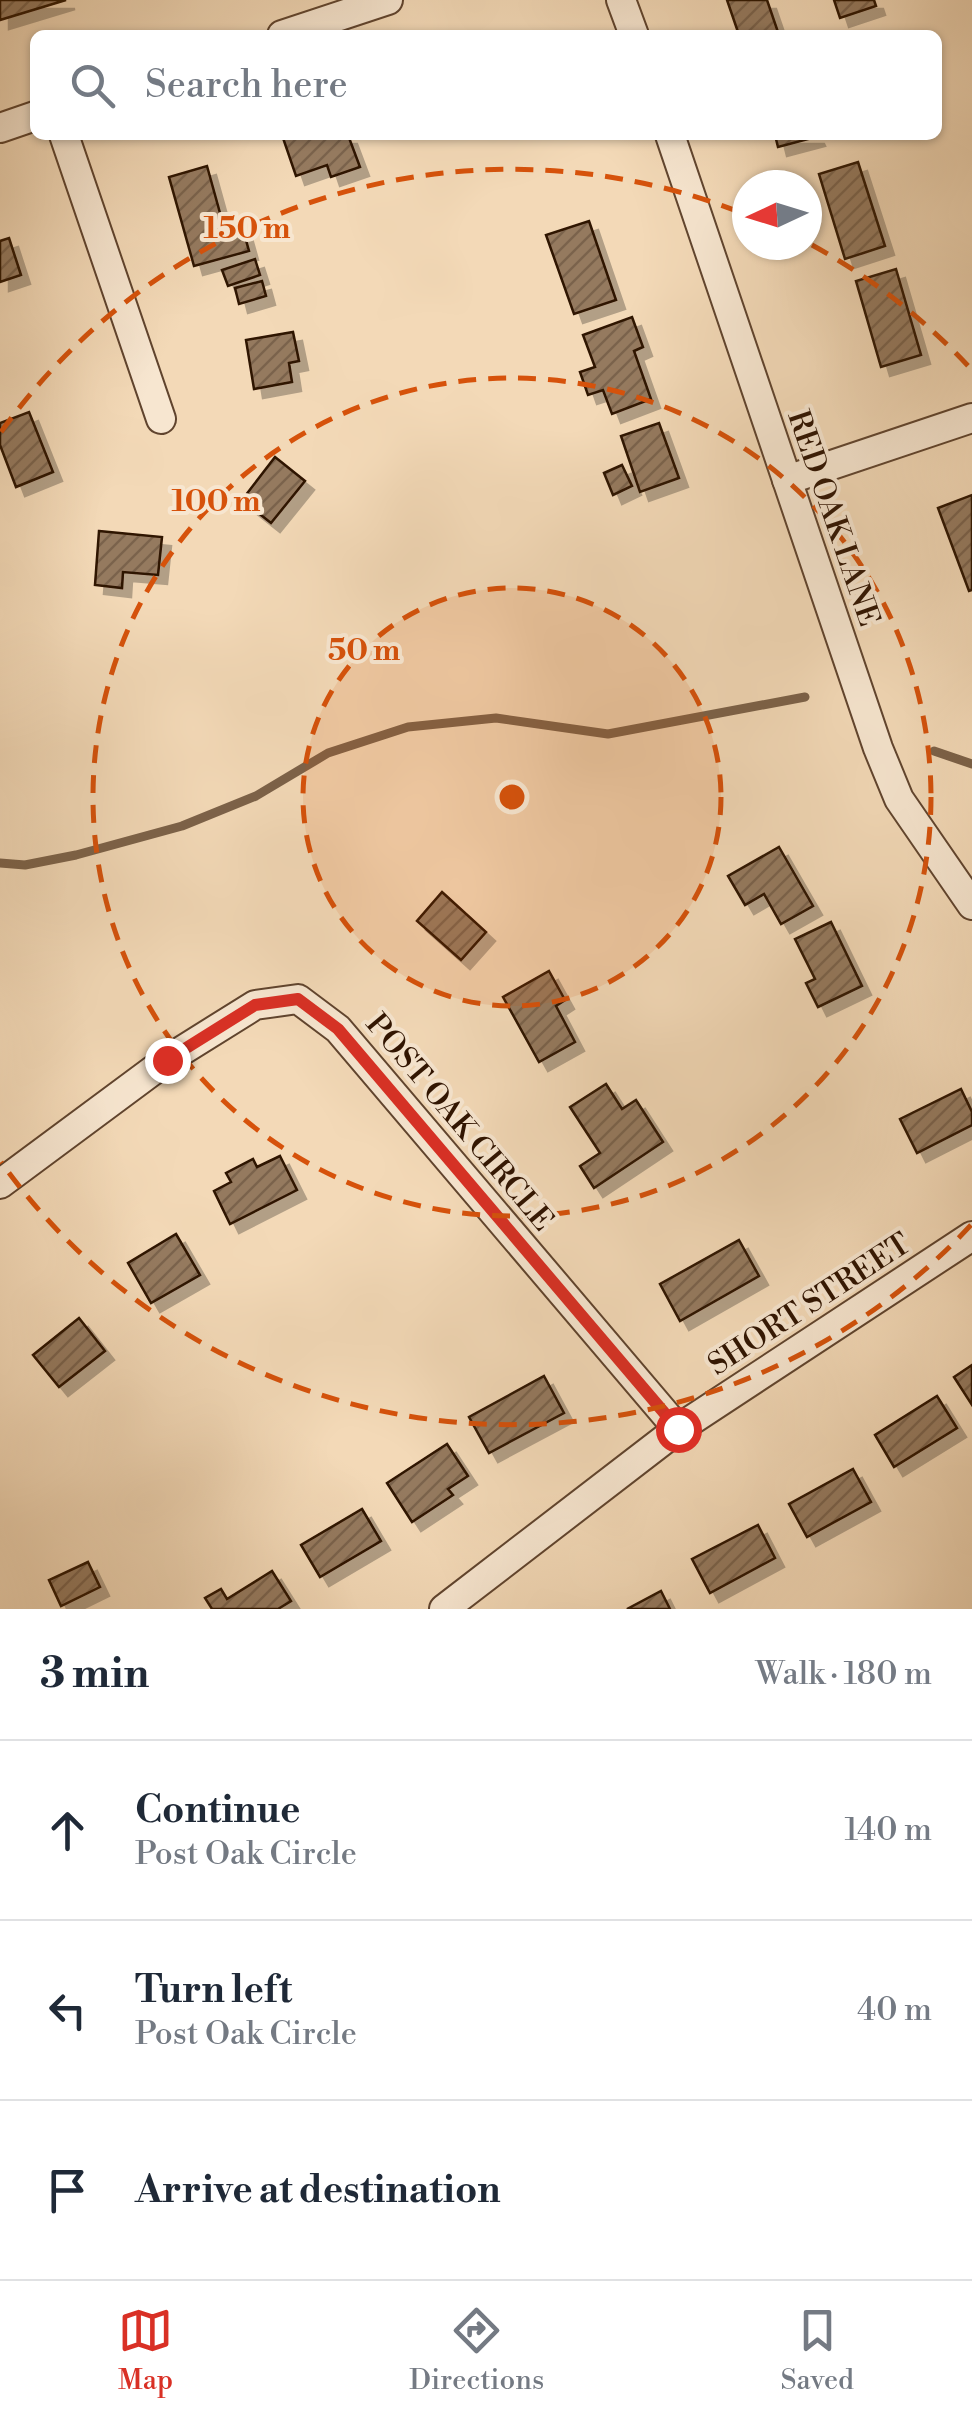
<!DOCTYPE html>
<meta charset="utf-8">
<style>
:root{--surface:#fff;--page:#f2f2f3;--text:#1f2937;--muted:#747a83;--line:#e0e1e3;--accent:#d93025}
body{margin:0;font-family:"Libre Bodoni",serif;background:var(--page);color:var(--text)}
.compass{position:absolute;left:732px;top:170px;width:90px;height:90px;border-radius:50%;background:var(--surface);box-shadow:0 2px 8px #0004;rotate:266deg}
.stop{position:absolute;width:30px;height:30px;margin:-22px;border:8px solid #d93025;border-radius:50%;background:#fff}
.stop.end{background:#d93025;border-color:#fff;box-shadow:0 2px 10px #0008}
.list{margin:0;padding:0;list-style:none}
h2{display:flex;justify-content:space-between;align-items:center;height:130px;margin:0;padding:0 40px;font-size:42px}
h2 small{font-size:32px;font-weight:400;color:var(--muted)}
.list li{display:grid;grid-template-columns:65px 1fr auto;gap:30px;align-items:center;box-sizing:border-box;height:180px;padding:0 40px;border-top:2px solid var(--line)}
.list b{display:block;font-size:38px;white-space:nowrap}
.list p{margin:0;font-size:32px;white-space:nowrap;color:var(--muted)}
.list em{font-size:32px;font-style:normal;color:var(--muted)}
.icon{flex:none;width:55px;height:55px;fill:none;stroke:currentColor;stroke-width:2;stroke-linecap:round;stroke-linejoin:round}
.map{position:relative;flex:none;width:972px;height:1609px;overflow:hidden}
.search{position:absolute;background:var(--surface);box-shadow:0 2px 8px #0004;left:30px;right:30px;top:30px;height:110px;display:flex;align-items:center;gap:25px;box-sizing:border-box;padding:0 35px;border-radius:15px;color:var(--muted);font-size:38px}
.sheet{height:670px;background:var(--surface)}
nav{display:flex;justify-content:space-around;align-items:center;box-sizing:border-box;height:140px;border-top:2px solid var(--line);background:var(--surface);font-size:28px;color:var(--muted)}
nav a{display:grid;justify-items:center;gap:5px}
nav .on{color:var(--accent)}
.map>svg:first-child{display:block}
</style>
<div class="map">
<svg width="972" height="1609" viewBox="0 0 972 1609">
<defs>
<pattern id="building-hatch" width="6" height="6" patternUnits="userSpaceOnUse" patternTransform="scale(2.5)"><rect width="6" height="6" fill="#957a5f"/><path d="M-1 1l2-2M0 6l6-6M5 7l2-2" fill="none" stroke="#7a634c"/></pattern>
<filter id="shadow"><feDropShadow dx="9" dy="9" stdDeviation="0" flood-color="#0004"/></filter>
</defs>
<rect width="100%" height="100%" fill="#f3d9b7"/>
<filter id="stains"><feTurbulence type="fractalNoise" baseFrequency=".002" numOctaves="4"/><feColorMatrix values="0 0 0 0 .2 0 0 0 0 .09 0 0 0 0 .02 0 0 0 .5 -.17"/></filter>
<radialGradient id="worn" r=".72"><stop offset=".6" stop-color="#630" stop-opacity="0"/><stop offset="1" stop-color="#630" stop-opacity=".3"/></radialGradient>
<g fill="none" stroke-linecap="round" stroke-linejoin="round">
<g stroke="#7c6249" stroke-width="9">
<polyline points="934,751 972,764"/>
<polyline points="0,863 25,865 76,855 182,826 256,796 328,753 408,727 496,718 608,734 805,697"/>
</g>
</g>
<g fill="url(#building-hatch)" stroke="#2f1300" stroke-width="2.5" filter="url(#shadow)">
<polygon points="0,0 66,0 0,20"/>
<polygon points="727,0 767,0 779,35 739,35"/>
<polygon points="834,0 874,0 876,6 840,18"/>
<polygon points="291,135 348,135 360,167 331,177 327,165 296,176 283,138"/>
<polygon points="775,135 815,135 816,137 778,147"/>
<polygon points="858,162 885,246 845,259 819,174"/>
<polygon points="207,166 225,231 242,226 249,251 194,266 169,177"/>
<polygon points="589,221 616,300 574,314 546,235"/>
<polygon points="9,238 21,275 0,282 0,241"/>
<polygon points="255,259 260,275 228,286 222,270"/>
<polygon points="896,269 921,355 881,367 856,281"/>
<polygon points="262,281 266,296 239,304 235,288"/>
<polygon points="632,317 643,347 634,351 651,399 612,414 603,390 588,395 580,372 595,367 583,335"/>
<polygon points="293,332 299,361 289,363 292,382 254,389 246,340"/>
<polygon points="29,412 53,472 16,487 0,445 0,423"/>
<polygon points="659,423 679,478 640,492 621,436"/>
<polygon points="275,457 305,481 271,523 242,500"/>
<polygon points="622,465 632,486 613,495 604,473"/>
<polygon points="972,495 972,590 969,591 938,508"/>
<polygon points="99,531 162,537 158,575 123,572 122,588 95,585"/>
<polygon points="779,847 813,906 781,924 764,894 745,905 728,876"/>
<polygon points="442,892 486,932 461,960 417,921"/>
<polygon points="831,922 862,986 818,1007 806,983 815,979 795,939"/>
<polygon points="549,971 565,1000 556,1006 575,1042 539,1062 503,997"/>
<polygon points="606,1084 622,1109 636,1100 663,1142 594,1188 580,1166 600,1153 570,1107"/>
<polygon points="961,1089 972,1112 972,1125 917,1153 900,1119"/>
<polygon points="280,1156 297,1190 230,1224 214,1191 231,1182 226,1173 253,1159 257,1167"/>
<polygon points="176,1234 200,1275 151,1303 128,1263"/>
<polygon points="739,1240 759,1276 680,1321 660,1284"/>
<polygon points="79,1318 105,1351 59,1387 33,1355"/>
<polygon points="972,1365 972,1405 954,1377"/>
<polygon points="544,1376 564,1413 489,1453 469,1417"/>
<polygon points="937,1396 957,1428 894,1467 875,1435"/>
<polygon points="447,1444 468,1476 448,1489 453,1495 412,1522 387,1483"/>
<polygon points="853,1469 871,1502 807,1537 789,1504"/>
<polygon points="362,1509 381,1541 320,1577 301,1545"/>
<polygon points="758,1525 775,1558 710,1593 692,1559"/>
<polygon points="88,1562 100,1587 61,1606 49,1580"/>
<polygon points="272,1571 291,1601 278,1609 212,1609 205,1598 221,1589 227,1599"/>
<polygon points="661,1591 670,1609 627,1609"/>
</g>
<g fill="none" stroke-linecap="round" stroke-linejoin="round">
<defs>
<g id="minor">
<polyline points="621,0 634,35"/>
<polyline points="282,35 388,0"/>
<polyline points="0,128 35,116"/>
<polyline points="64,135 161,419"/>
<polyline points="670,135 878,748 899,799 972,905"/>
<polyline points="787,480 972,418"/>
<polyline points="0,1184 167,1060 255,1005 298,999 338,1029 678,1429"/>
<polyline points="444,1609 678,1429 972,1236"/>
</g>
</defs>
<use href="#minor" stroke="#60442e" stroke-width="32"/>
<use href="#minor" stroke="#f7e6d0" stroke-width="28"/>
</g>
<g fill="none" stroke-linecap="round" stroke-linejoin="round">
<polyline stroke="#d93025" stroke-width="12" points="167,1060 255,1005 298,999 338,1029 678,1429"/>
</g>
<circle cx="512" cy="797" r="209" fill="#d6520b" fill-opacity=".12"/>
<g fill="none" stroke="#d6520b" stroke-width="5" stroke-dasharray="18 12">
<circle cx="512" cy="797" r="209"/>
<circle cx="512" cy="797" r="419"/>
<path d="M971 1225A628 628 0 0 1 1 1162M1 432A628 628 0 0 1 742 213M812 245A628 628 0 0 1 971 369"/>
</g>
<g text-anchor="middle" stroke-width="8" stroke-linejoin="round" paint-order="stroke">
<g font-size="30" fill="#2f1300" stroke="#f7e6d0">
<text transform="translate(834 518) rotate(71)" y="10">RED OAK LANE</text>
<text transform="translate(460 1122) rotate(50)" y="10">POST OAK CIRCLE</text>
<text transform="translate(809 1304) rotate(-33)" y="10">SHORT STREET</text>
</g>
</g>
<circle cx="512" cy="797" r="15" fill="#d6520b" stroke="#f7e6d0" stroke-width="5"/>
<g font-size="30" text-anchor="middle" font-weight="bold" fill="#d6520b" stroke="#f7e6d0" stroke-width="8" stroke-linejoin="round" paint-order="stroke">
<text x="247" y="238">150 m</text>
<text x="216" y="511">100 m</text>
<text x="364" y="660">50 m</text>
</g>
<rect width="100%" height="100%" filter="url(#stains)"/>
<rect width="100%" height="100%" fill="url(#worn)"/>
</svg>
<svg class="compass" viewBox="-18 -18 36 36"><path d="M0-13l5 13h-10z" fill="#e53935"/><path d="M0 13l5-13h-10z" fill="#747a83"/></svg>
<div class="stop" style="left:678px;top:1429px"></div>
<div class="stop end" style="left:167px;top:1060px"></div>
<div class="search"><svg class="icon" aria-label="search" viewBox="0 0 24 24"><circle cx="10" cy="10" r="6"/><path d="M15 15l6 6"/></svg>Search here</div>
</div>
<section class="sheet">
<h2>3 min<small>Walk · 180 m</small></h2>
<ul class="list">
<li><svg class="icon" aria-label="ahead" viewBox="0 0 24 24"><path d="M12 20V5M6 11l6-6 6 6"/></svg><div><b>Continue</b><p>Post Oak Circle</p></div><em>140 m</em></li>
<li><svg class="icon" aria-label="left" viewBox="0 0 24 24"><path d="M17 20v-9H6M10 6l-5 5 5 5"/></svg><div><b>Turn left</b><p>Post Oak Circle</p></div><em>40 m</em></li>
<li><svg class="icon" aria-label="arrive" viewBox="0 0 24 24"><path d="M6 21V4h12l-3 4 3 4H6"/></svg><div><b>Arrive at destination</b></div></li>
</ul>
</section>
<nav>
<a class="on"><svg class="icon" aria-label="map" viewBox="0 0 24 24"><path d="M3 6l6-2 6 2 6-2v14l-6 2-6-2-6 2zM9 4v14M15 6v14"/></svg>Map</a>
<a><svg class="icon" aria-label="directions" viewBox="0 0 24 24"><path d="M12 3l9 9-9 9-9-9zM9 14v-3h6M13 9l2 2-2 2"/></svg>Directions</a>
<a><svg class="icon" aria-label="saved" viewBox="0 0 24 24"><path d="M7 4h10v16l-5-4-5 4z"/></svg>Saved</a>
</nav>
